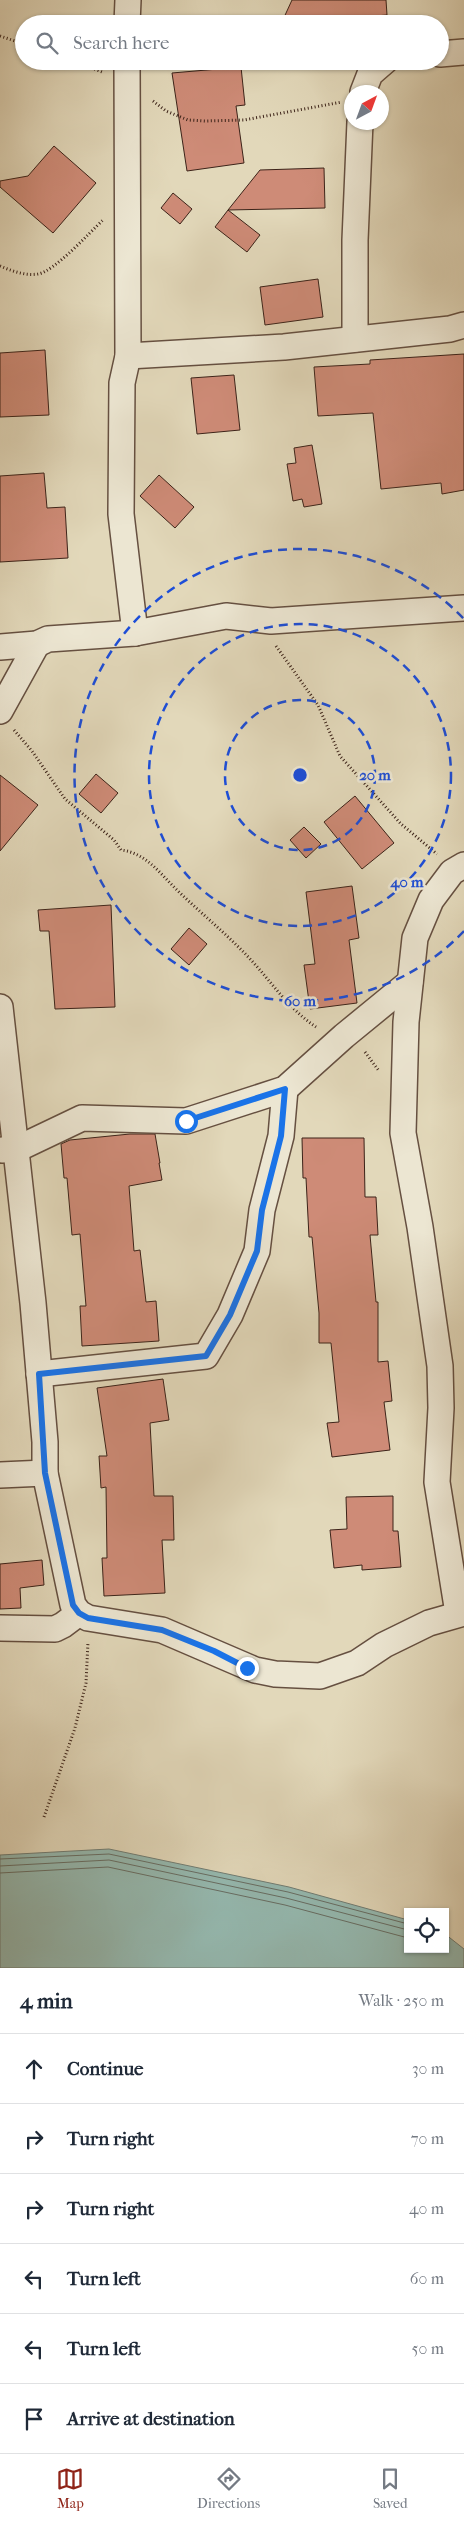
<!DOCTYPE html>
<meta charset="utf-8">
<style>
:root{--surface:#fff;--page:#f6f6f7;--text:#1f2937;--muted:#747a83;--line:#e0e1e3;--accent:#8f2418}
body{margin:0;font-family:"IM FELL French Canon",serif;background:var(--page);color:var(--text)}
.controls{position:absolute;right:15px;bottom:15px;display:grid;overflow:hidden;border-radius:0px;box-shadow:0 1px 4px #0004}
.controls button{width:45px;height:45px;display:grid;place-items:center;padding:0;border:0;border-bottom:1px solid var(--line);background:var(--surface);color:var(--text);font:25px sans-serif}
.compass{position:absolute;left:344px;top:85px;width:45px;height:45px;border-radius:50%;background:var(--surface);box-shadow:0 1px 4px #0004;rotate:41deg}
.stop{position:absolute;width:15px;height:15px;margin:-11px;border:4px solid #1a73e8;border-radius:50%;background:#fff}
.stop.end{background:#1a73e8;border-color:#fff;box-shadow:0 1px 5px #0008}
.list{margin:0;padding:0;list-style:none}
h2{display:flex;justify-content:space-between;align-items:center;height:65px;margin:0;padding:0 20px;font-size:21px}
h2 small{font-size:16px;font-weight:400;color:var(--muted)}
.list li{display:grid;grid-template-columns:32px 1fr auto;gap:15px;align-items:center;box-sizing:border-box;height:70px;padding:0 20px;border-top:1px solid var(--line)}
.list b{display:block;font-size:19px;white-space:nowrap}
.list em{font-size:16px;font-style:normal;color:var(--muted)}
.icon{flex:none;width:28px;height:28px;fill:none;stroke:currentColor;stroke-width:2;stroke-linecap:round;stroke-linejoin:round}
.map{position:relative;flex:none;width:464px;height:1968px;overflow:hidden}
.search{position:absolute;background:var(--surface);box-shadow:0 1px 4px #0004;left:15px;right:15px;top:15px;height:55px;display:flex;align-items:center;gap:12px;box-sizing:border-box;padding:0 18px;border-radius:28px;color:var(--muted);font-size:19px}
.sheet{height:485px;background:var(--surface)}
nav{display:flex;justify-content:space-around;align-items:center;box-sizing:border-box;height:70px;border-top:1px solid var(--line);background:var(--surface);font-size:14px;color:var(--muted)}
nav a{display:grid;justify-items:center;gap:2px}
nav .on{color:var(--accent)}
.map>svg:first-child{display:block}
</style>
<div class="map">
<svg width="464" height="1968" viewBox="0 0 464 1968">
<rect width="100%" height="100%" fill="#e2d8ba"/>
<filter id="stains"><feTurbulence type="fractalNoise" baseFrequency=".004" numOctaves="4"/><feColorMatrix values="0 0 0 0 .2 0 0 0 0 .09 0 0 0 0 .02 0 0 0 .5 -.17"/></filter>
<radialGradient id="worn" r=".72"><stop offset=".6" stop-color="#630" stop-opacity="0"/><stop offset="1" stop-color="#630" stop-opacity=".3"/></radialGradient>
<polygon fill="#95b9b0" stroke="#717d74" points="109,1849 289,1887 408,1920 408,1949 445,1949 445,1934 464,1949 464,1968 0,1968 0,1855"/>
<g fill="none" stroke-linecap="round" stroke-linejoin="round">
<g stroke="#686e64" stroke-width="1">
<polyline points="0,1859 109,1854 288,1892 408,1924"/>
<polyline points="0,1866 109,1860 286,1898 408,1930"/>
<polyline points="0,1873 108,1867 285,1905 408,1938"/>
</g>
</g>
<g fill="#ce8b77" stroke="#3c2319">
<polygon points="292,0 386,0 387,15 281,24"/>
<polygon points="241,67 245,105 236,106 244,163 187,171 172,73"/>
<polygon points="54,146 96,183 53,233 0,187 0,181 28,176"/>
<polygon points="324,168 325,208 228,210 260,170"/>
<polygon points="173,193 192,209 180,224 161,208"/>
<polygon points="228,210 260,235 247,252 215,227"/>
<polygon points="318,279 323,317 265,325 260,287"/>
<polygon points="45,350 49,415 0,417 0,353"/>
<polygon points="464,354 464,490 442,494 441,483 381,489 373,413 318,416 314,367 370,364 370,360"/>
<polygon points="234,375 240,430 197,434 191,378"/>
<polygon points="312,445 322,504 304,507 302,499 293,501 287,464 296,463 294,448"/>
<polygon points="44,473 47,508 65,507 68,558 0,562 0,476"/>
<polygon points="159,475 194,507 175,528 140,496"/>
<polygon points="96,774 118,793 101,813 79,794"/>
<polygon points="0,775 38,805 0,851"/>
<polygon points="355,796 394,843 362,869 324,822"/>
<polygon points="304,827 321,844 306,858 290,840"/>
<polygon points="352,886 359,938 349,940 357,1003 310,1009 304,965 315,964 306,892"/>
<polygon points="111,905 115,1007 55,1009 49,931 40,931 38,910"/>
<polygon points="189,928 207,944 189,965 171,949"/>
<polygon points="130,1134 155,1134 160,1163 159,1163 162,1180 129,1186 134,1251 140,1250 146,1302 156,1301 159,1341 82,1346 80,1306 86,1306 80,1234 72,1235 67,1178 64,1178 61,1144 70,1140"/>
<polygon points="302,1138 364,1138 365,1197 376,1197 378,1235 370,1235 376,1302 378,1302 378,1362 388,1361 392,1401 384,1402 390,1450 332,1457 327,1423 339,1422 331,1343 319,1343 319,1313 312,1237 309,1237 306,1178 303,1178"/>
<polygon points="163,1379 169,1420 150,1423 154,1496 173,1496 174,1540 162,1540 165,1593 104,1596 102,1558 107,1558 106,1487 101,1488 99,1456 107,1456 97,1388"/>
<polygon points="393,1496 393,1531 398,1531 401,1567 362,1570 362,1565 334,1568 330,1530 347,1529 346,1497"/>
<polygon points="42,1560 44,1585 20,1588 21,1608 0,1609 0,1564"/>
</g>
<g fill="none" stroke-linecap="round" stroke-linejoin="round">
<defs>
<g id="street">
<polyline points="127,24 128,0"/>
<polyline points="440,54 464,52"/>
<polyline points="127,61 128,356 122,383 121,514 135,633"/>
<polyline points="363,92 370,74 385,61"/>
<polyline points="355,339 355,240 360,122"/>
<polyline points="128,356 284,347 450,329 464,325"/>
<polyline points="0,647 37,644 48,639 135,633 226,616 271,621 464,608"/>
<polyline points="0,711 37,644"/>
<polyline points="0,1007 33,1303 45,1442 45,1473 73,1605 79,1613 88,1618 162,1630 255,1670 275,1674 320,1676 357,1663 384,1645 429,1623 464,1613"/>
<polyline points="2,1150 17,1149 82,1118 186,1121 285,1089 344,1036 410,982"/>
<polyline points="39,1374 206,1356 230,1315 257,1251 262,1210 281,1136 285,1089"/>
<polyline points="0,1475 45,1473"/>
<polyline points="458,1613 437,1482 441,1408 440,1366 420,1227 403,1133 406,1022 415,938 431,900 452,872 464,865"/>
<polyline points="0,1628 55,1629 63,1625 79,1613"/>
</g>
</defs>
<use href="#street" stroke="#665041" stroke-width="28"/>
<g stroke="#3c2319" stroke-width="3" stroke-dasharray="1 2.5" stroke-linecap="butt">
<polyline points="0,36 24,44"/>
<polyline points="75,61 102,72"/>
<polyline points="153,101 166,111 188,120 205,121 244,120 342,102"/>
<path d="M0,266C12,271 25,276 38,274C55,271 89,233 103,220"/>
<polyline points="276,646 318,705 340,756 401,824 437,854"/>
<path d="M14,730L32,751L65,799L114,840L121,850C147,853 161,875 179,892C203,915 229,936 252,961C273,984 289,1009 316,1027"/>
<polyline points="365,1052 379,1071"/>
<polyline points="44,1817 75,1728 86,1683 88,1642"/>
</g>
<use href="#street" stroke="#ece6d2" stroke-width="25"/>
</g>
<g fill="none" stroke-linecap="round" stroke-linejoin="round">
<polyline stroke="#1a73e8" stroke-width="6" points="186,1121 285,1089 281,1136 262,1210 257,1251 230,1315 206,1356 39,1374 45,1473 73,1605 79,1613 88,1618 162,1630 214,1651 247,1668"/>
</g>
<g fill="none" stroke="#1d4ed8" stroke-width="2.5" stroke-dasharray="9 6">
<circle cx="300" cy="775" r="75"/>
<circle cx="300" cy="775" r="151"/>
<path d="M464 931A226 226 0 1 1 464 619"/>
</g>
<circle cx="300" cy="775" r="8" fill="#1d4ed8" stroke="#ece6d2" stroke-width="2.5"/>
<g font-size="15" text-anchor="middle" font-weight="bold" fill="#1d4ed8" stroke="#ece6d2" stroke-width="5" stroke-linejoin="round" paint-order="stroke">
<text x="375" y="780">20 m</text>
<text x="407" y="887">40 m</text>
<text x="300" y="1006">60 m</text>
</g>
<rect width="100%" height="100%" filter="url(#stains)"/>
<rect width="100%" height="100%" fill="url(#worn)"/>
</svg>
<div class="controls">
<button><svg class="icon" aria-label="locate" viewBox="0 0 24 24"><circle cx="12" cy="12" r="6"/><path d="M12 2v4M12 18v4M2 12h4M18 12h4"/></svg></button>
</div>
<svg class="compass" viewBox="-18 -18 36 36"><path d="M0-13l5 13h-10z" fill="#e53935"/><path d="M0 13l5-13h-10z" fill="#747a83"/></svg>
<div class="stop" style="left:186px;top:1121px"></div>
<div class="stop end" style="left:247px;top:1668px"></div>
<div class="search"><svg class="icon" aria-label="search" viewBox="0 0 24 24"><circle cx="10" cy="10" r="6"/><path d="M15 15l6 6"/></svg>Search here</div>
</div>
<section class="sheet">
<h2>4 min<small>Walk · 250 m</small></h2>
<ul class="list">
<li><svg class="icon" aria-label="ahead" viewBox="0 0 24 24"><path d="M12 20V5M6 11l6-6 6 6"/></svg><div><b>Continue</b></div><em>30 m</em></li>
<li><svg class="icon" aria-label="right" viewBox="0 0 24 24"><path d="M7 20v-9h11M14 6l5 5-5 5"/></svg><div><b>Turn right</b></div><em>70 m</em></li>
<li><svg class="icon" aria-label="right" viewBox="0 0 24 24"><path d="M7 20v-9h11M14 6l5 5-5 5"/></svg><div><b>Turn right</b></div><em>40 m</em></li>
<li><svg class="icon" aria-label="left" viewBox="0 0 24 24"><path d="M17 20v-9H6M10 6l-5 5 5 5"/></svg><div><b>Turn left</b></div><em>60 m</em></li>
<li><svg class="icon" aria-label="left" viewBox="0 0 24 24"><path d="M17 20v-9H6M10 6l-5 5 5 5"/></svg><div><b>Turn left</b></div><em>50 m</em></li>
<li><svg class="icon" aria-label="arrive" viewBox="0 0 24 24"><path d="M6 21V4h12l-3 4 3 4H6"/></svg><div><b>Arrive at destination</b></div></li>
</ul>
</section>
<nav>
<a class="on"><svg class="icon" aria-label="map" viewBox="0 0 24 24"><path d="M3 6l6-2 6 2 6-2v14l-6 2-6-2-6 2zM9 4v14M15 6v14"/></svg>Map</a>
<a><svg class="icon" aria-label="directions" viewBox="0 0 24 24"><path d="M12 3l9 9-9 9-9-9zM9 14v-3h6M13 9l2 2-2 2"/></svg>Directions</a>
<a><svg class="icon" aria-label="saved" viewBox="0 0 24 24"><path d="M7 4h10v16l-5-4-5 4z"/></svg>Saved</a>
</nav>
